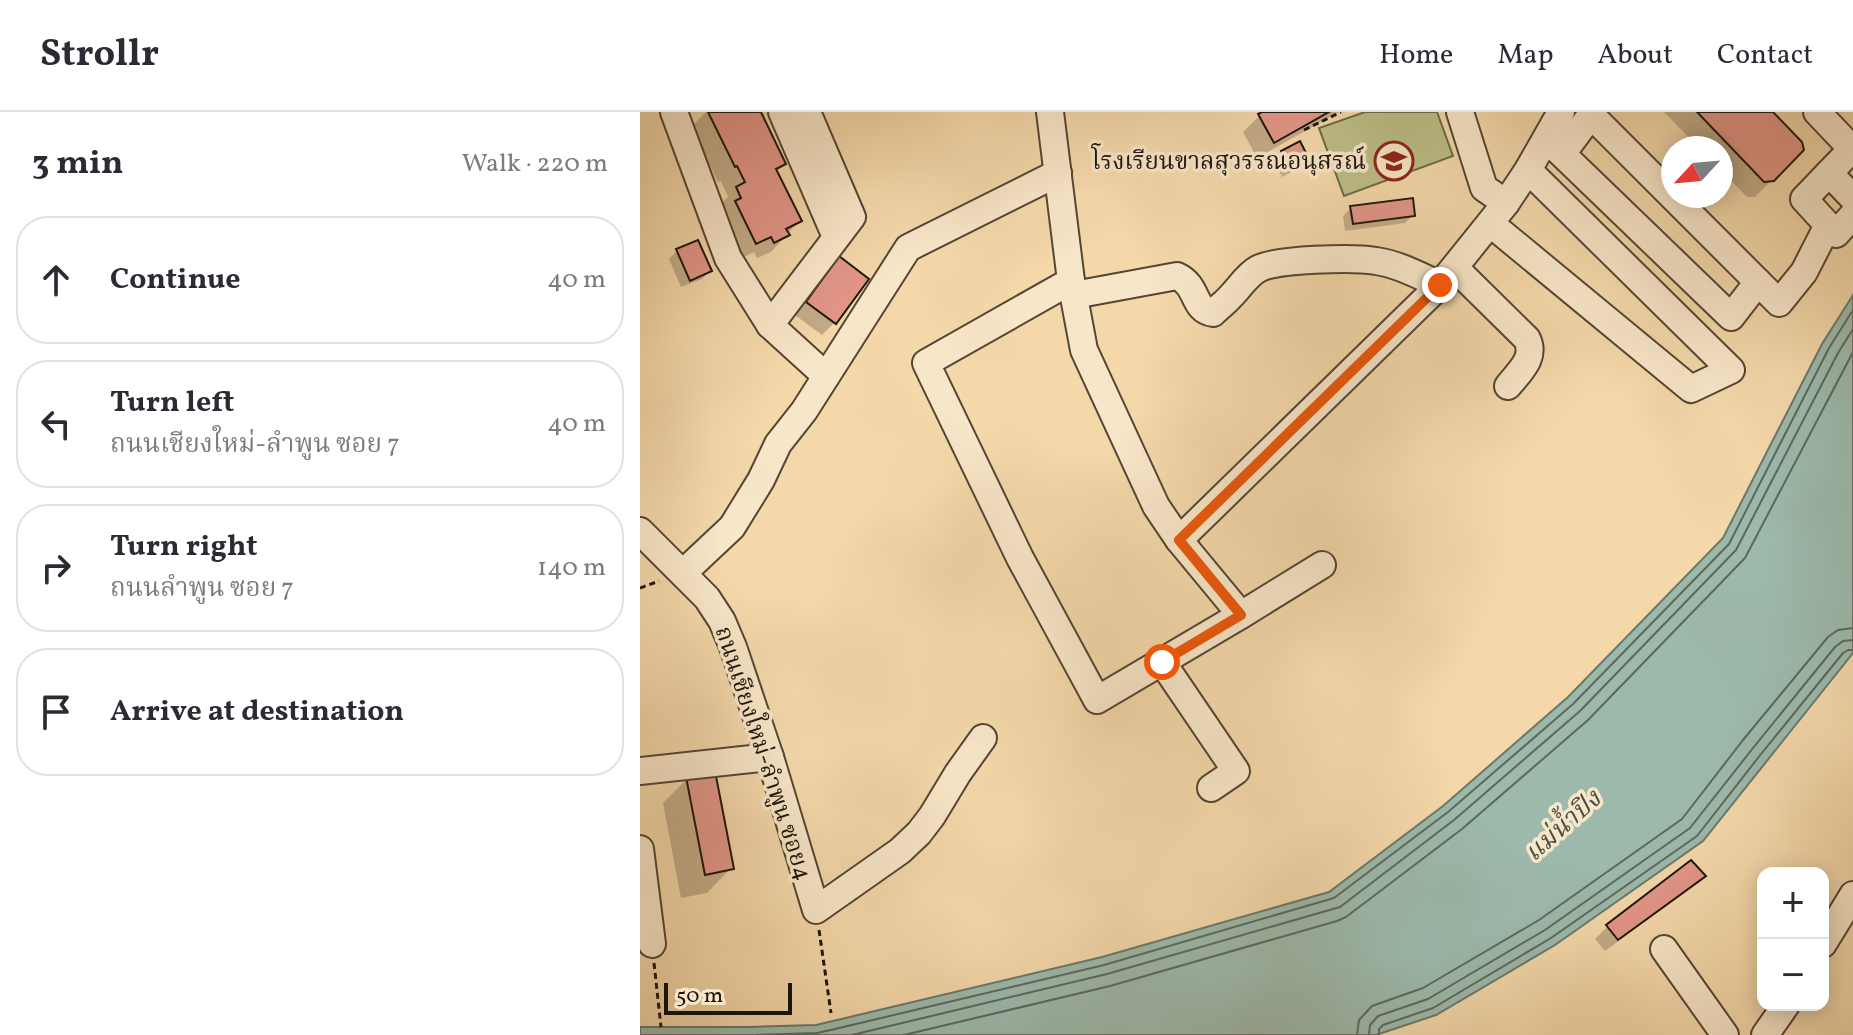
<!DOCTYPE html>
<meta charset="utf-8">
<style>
:root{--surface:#fff;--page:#f2f2f3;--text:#2b2b33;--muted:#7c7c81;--line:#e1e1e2}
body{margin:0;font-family:Vollkorn,"Noto Serif Thai",serif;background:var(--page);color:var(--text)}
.controls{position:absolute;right:24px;bottom:24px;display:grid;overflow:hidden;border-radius:16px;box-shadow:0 4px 20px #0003}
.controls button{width:72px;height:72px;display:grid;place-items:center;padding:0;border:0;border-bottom:2px solid var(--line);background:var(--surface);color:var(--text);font:40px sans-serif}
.compass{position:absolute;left:1021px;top:24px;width:72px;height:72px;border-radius:50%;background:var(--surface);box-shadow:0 4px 20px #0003;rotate:244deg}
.scale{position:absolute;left:24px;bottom:20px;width:128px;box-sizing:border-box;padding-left:8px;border:4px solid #1d160c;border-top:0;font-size:22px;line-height:28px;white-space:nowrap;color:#1d160c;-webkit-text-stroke:6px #f8e6c8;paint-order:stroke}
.stop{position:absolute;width:24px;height:24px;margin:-18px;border:6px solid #ea580c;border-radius:50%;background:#fff}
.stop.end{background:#ea580c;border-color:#fff;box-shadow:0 2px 8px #0008}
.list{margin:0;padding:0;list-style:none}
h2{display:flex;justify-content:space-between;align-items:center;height:104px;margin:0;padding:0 32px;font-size:34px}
h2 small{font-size:26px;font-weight:400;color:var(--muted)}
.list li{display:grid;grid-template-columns:52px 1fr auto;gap:24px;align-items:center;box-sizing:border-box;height:128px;margin:0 16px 16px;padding:0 16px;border:2px solid var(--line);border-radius:32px}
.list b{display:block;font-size:30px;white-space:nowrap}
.list p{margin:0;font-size:26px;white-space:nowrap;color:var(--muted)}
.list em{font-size:26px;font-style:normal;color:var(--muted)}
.icon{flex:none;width:44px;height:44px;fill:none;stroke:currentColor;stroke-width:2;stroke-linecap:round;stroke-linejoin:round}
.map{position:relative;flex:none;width:1213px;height:923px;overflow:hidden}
header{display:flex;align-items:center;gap:48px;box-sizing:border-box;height:112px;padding:0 40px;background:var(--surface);border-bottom:2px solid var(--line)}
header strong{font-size:38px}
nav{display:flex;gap:44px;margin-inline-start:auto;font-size:28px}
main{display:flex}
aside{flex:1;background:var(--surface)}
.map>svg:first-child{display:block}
</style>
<header>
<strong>Strollr</strong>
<nav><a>Home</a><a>Map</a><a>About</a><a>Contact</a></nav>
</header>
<main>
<aside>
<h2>3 min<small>Walk · 220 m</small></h2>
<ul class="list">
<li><svg class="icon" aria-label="ahead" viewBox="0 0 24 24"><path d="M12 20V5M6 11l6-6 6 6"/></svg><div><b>Continue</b></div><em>40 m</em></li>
<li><svg class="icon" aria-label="left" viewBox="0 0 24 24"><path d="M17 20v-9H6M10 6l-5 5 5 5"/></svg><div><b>Turn left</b><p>ถนนเชียงใหม่-ลำพูน ซอย 7</p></div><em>40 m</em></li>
<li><svg class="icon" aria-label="right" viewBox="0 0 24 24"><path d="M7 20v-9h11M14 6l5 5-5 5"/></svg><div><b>Turn right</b><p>ถนนลำพูน ซอย 7</p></div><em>140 m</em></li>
<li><svg class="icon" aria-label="arrive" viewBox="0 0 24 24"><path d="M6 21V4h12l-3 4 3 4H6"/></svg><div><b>Arrive at destination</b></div></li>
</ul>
</aside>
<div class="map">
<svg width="1213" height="923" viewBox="0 0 1213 923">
<rect width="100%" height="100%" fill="#f4d8aa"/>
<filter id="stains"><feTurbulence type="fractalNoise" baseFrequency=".0025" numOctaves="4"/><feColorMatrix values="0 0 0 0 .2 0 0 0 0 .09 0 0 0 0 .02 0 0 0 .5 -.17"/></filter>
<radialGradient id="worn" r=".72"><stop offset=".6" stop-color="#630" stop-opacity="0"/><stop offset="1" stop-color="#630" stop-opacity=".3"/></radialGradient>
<polygon fill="#bcbe87" stroke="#6c6a4a" stroke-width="2" points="725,0 797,0 813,44 704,84 679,16"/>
<polygon fill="#9cb9ac" stroke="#69786c" stroke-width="2" points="1213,183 1213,541 1063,729 915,833 796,903 736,923 0,923 0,915 109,915 176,913 462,845 689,780 803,694 928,585 1083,426 1182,232"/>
<g fill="#0003">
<polygon points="66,0 118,0 144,52 136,60 159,109 131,140 117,146 114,140 100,147 80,93 88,85 81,69 78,70 51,15"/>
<polygon points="626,0 699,0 617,46 603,20 619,4"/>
<polygon points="1024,0 1130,0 1162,37 1115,85 1107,85 1081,58 1081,36 1059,36"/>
<polygon points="642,40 667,48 659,56 642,65 634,48"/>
<polygon points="711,96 773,103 765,111 705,119 703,104"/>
<polygon points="37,139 70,159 62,167 41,175 29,147"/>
<polygon points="199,147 194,211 182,223 155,203 187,159"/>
<polygon points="47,667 91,756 67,781 41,786 23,691"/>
<polygon points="1063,764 1051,776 965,839 955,827 968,814"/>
</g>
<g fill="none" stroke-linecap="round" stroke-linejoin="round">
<g stroke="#5c685c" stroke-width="2">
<polyline points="117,923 177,921 195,917 464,853 694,786 808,700 933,592 1089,432 1189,236 1213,198"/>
<polyline points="212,923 467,862 700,795 814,708 940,599 1096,438 1198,241 1213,217"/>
<polyline points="264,923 470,874 697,809 706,805 822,717 948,608 1105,446 1213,240"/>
<polyline points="717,923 719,908 732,894 783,876 899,808 1042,707 1103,628 1188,525 1198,518 1213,516"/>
<polyline points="729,923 730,913 738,904 788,887 905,818 1050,716 1113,636 1195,535 1203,529 1213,528"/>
<polyline points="739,923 739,917 743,913 793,896 911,826 1057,724 1121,642 1203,541 1208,538 1213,538"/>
</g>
</g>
<g fill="#e39688" stroke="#1d160c" stroke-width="2">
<polygon points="68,0 121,0 146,52 136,57 162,109 146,117 150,123 134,131 131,125 116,132 95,89 101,86 96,75 105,70 97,54 95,55"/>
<polygon points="622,0 689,0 634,31 618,2"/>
<polygon points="1057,0 1133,0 1162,30 1164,38 1134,69 1124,70"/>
<polygon points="660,29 670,49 650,58 641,39"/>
<polygon points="773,86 775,104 713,112 710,94"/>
<polygon points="58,128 72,159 50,169 36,137"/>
<polygon points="199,144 229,167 196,212 166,190"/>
<polygon points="75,659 94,757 65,763 46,665"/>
<polygon points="1051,748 1066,764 978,828 966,813"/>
</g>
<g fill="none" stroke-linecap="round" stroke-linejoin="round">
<defs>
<g id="minor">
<polyline points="34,0 88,146 130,213 212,105 167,0"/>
<polyline points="142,0 196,125"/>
<polyline points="410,0 431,169 444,238 516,394 539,428 601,503"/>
<polyline points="820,0 844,76 866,91"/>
<polyline points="1177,0 1213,38"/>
<polyline points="906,27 922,42 1091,205 1118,170 951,3 922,42"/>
<polyline points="1212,37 1164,87 1196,122 1213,103"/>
<polyline points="1189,61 1213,86"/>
<polyline points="851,112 1051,277 1091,258 888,58"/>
<path d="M815,156L887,227C896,246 880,259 868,274"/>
<polyline points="431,169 286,251 380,446 457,588 601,503 682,453"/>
<polyline points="1118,170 1139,191 1164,160 1188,113"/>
<path d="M434,183L537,164C559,174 552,198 573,201C579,195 586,190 591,184C600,175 607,163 618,157C635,147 714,145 736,149C758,152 780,164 800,173"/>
<polyline points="130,213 186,264"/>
<polyline points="0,419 67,486 82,509 93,535 130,645 176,798 260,739 279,721 292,704 318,661 343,626"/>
<polyline points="539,428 800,173 866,91 888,58 921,0"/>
<polyline points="43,461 92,415 121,368 138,332 164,299 268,136 418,61"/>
<polyline points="522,550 596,659 571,676"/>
<polyline points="0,659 130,645"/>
<polyline points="0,737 12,832"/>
<polyline points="1183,832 1213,783"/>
<polyline points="1024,837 1085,923"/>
<polyline points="1125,923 1146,893"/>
</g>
</defs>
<use href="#minor" stroke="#534634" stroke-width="30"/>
<g stroke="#1d160c" stroke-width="3" stroke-dasharray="6 4" stroke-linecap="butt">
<polyline points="664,18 701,0"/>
<polyline points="0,476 19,469"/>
<polyline points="179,818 191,901"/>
<polyline points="14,851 21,915"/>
</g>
<use href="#minor" stroke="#f8e6c8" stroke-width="26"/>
</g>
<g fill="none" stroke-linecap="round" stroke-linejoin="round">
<polyline stroke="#ea580c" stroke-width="10" points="522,550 601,503 539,428 800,173"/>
</g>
<defs>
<symbol id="school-ring" viewBox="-11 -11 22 22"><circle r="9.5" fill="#f8e6c8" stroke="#8f2418" stroke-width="1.5"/><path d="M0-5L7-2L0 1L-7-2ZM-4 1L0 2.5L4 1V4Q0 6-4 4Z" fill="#8f2418"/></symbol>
</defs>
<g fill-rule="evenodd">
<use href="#school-ring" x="732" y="27" width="44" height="44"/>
</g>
<g text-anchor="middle" stroke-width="7" stroke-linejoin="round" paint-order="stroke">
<g font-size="24" fill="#1d160c" stroke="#f8e6c8" text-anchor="end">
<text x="726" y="57">โรงเรียนขาลสุวรรณอนุสรณ์</text>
</g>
<g font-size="24" fill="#1d160c" stroke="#f8e6c8">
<text transform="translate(124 641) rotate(72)" y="8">ถนนเชียงใหม่-ลำพูน ซอย4</text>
</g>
<g font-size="26" font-style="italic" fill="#494f44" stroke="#f8e6c8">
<text transform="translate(922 713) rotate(-42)" y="9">แม่น้ำปิง</text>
</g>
</g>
<rect width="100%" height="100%" filter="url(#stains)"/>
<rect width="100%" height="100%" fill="url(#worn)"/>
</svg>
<div class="controls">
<button>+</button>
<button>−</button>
</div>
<svg class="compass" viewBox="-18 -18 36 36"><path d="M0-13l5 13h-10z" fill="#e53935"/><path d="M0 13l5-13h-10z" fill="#7c7c81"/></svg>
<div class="scale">50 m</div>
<div class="stop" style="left:522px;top:550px"></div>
<div class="stop end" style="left:800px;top:173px"></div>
</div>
</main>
